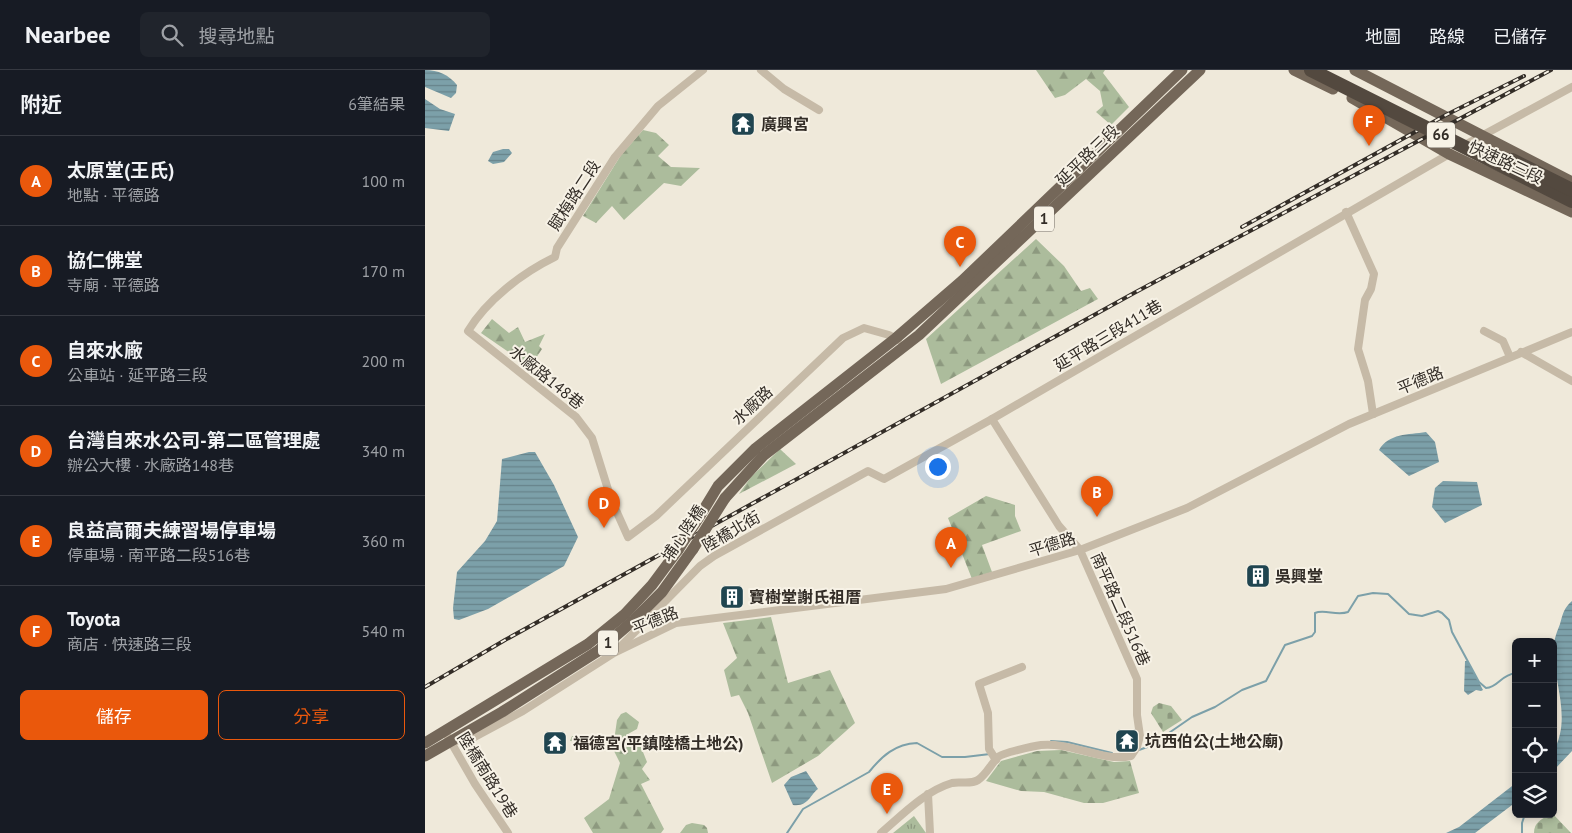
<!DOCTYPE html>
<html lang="zh-TW">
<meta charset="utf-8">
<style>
:root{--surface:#171b24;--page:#20242c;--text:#f1f3f6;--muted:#9ea1a6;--line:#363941;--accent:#ea580c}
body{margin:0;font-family:"PT Sans","Noto Sans TC",sans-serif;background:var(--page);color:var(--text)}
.controls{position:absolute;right:15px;bottom:15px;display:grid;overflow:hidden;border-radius:8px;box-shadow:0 2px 8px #0003}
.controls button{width:45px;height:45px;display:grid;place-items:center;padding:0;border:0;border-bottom:1px solid var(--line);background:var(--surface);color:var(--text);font:25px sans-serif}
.you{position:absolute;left:512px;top:396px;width:18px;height:18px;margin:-12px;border:4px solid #fff;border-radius:50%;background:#1a73e8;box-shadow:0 0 0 8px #1a73e833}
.badge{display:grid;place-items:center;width:32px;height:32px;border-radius:50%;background:var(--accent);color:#fff;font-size:16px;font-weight:700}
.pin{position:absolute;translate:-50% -41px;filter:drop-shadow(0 1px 2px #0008)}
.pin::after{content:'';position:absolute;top:26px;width:18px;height:15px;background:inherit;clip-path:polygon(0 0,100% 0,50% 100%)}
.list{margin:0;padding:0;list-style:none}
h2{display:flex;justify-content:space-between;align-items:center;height:65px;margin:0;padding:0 20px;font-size:21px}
h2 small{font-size:16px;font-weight:400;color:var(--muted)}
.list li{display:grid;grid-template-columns:32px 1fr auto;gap:15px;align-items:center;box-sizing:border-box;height:90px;padding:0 20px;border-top:1px solid var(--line)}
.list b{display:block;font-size:19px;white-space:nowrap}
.list p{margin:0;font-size:16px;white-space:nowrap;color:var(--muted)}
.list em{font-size:16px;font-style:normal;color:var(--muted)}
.actions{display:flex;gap:10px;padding:15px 20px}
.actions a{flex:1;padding:11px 0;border:1px solid var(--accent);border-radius:8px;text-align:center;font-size:18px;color:var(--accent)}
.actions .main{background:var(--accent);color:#fff}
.icon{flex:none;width:28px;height:28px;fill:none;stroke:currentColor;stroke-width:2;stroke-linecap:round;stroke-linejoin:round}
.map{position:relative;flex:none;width:1147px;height:763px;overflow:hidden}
header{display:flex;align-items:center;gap:30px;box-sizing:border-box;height:70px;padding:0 25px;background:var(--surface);border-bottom:1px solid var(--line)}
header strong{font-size:24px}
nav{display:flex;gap:28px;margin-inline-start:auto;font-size:18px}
.search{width:350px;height:45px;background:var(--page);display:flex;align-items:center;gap:12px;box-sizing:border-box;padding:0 18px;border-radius:8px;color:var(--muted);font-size:19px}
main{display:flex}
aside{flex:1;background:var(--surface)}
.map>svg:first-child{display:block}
</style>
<header>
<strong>Nearbee</strong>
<div class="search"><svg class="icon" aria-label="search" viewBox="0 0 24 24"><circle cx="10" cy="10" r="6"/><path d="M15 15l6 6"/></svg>搜尋地點</div>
<nav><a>地圖</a><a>路線</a><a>已儲存</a></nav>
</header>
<main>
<aside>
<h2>附近<small>6筆結果</small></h2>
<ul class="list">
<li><span class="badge">A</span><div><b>太原堂(王氏)</b><p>地點 · 平德路</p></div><em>100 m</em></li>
<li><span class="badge">B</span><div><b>協仁佛堂</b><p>寺廟 · 平德路</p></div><em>170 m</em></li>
<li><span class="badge">C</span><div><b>自來水廠</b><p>公車站 · 延平路三段</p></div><em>200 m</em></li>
<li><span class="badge">D</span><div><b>台灣自來水公司-第二區管理處</b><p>辦公大樓 · 水廠路148巷</p></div><em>340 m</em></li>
<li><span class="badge">E</span><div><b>良益高爾夫練習場停車場</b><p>停車場 · 南平路二段516巷</p></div><em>360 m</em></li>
<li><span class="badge">F</span><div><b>Toyota</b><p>商店 · 快速路三段</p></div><em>540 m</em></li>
</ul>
<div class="actions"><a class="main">儲存</a><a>分享</a></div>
</aside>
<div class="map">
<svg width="1147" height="763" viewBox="0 0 1147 763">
<defs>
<pattern id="grass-tufts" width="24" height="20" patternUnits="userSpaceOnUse" patternTransform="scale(1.25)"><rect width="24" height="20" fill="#acbc9c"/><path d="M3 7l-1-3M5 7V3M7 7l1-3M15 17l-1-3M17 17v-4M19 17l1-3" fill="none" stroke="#8d997f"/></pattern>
<pattern id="forest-firs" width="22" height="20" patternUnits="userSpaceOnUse" patternTransform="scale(1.25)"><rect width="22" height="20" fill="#acbc9c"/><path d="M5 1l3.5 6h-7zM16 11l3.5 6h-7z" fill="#8d997f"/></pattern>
<pattern id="cemetery-stones" width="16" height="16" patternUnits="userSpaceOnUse" patternTransform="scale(1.25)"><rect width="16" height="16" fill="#acbc9c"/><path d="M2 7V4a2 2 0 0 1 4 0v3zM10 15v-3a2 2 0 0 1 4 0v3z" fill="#8d997f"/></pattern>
<pattern id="water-rules" width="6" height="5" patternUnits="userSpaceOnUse" patternTransform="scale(1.25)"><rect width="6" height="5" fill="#7ca0a9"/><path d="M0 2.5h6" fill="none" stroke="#66838a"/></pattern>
</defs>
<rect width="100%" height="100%" fill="#efe9da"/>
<polygon fill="url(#grass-tufts)" points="489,746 501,763 468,763"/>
<g fill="url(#forest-firs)">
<polygon points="611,0 680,0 678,3 704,37 686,55 671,42 678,36 675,21 661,9 640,25 630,28"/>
<polygon points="218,60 231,63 244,75 233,86 246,97 275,98 256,116 239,113 199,150 187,136 171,153 158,146 196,85"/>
<polygon points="611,169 639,196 656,221 665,218 673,229 516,314 501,269"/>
<polygon points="67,249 84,263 93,257 100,272 120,264 114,276 117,279 105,297 56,263"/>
<polygon points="355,379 371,394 314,424 326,407"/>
<polygon points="561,426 590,435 590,446 596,461 557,475 567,502 547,509 523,448"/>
<polygon points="346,547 363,613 405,600 430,653 393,686 347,713 323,643 314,625 306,627 299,600 312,588 298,553"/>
<polygon points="201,642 214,652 212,659 203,664 199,673 204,673 212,667 222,692 217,699 225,710 216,714 239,759 236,763 168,763 159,748 184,729 195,693 185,673 145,671 147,666 184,667 190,664 192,650 196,644"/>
<polygon points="636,680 689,692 705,691 714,723 678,733 659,733 619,722 596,721 561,711 576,691 612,681"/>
<polygon points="267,753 279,755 282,758 283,763 255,763 261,755"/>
</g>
<g fill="url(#cemetery-stones)">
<polygon points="734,633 746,636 757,650 738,662 726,643 728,637"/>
<path d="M1126,744H1128L1146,763H1109C1109,752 1117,749 1126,744Z"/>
</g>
<g fill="url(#water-rules)">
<path d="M0,0C13,0 24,5 32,15L31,23L26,28L0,17Z"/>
<polygon points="0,29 15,39 30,44 24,61 0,58"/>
<polygon points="78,79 84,79 87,83 79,92 68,94 63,91 68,82"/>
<path d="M1001,362L1010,372L1014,392L984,406L954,380C964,363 983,365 1001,362Z"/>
<polygon points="104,382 110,382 129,415 153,467 139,496 63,539 34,550 29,549 28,538 32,502 60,471 72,451 77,389"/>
<polygon points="1018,411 1052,412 1057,435 1020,453 1007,437 1010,418"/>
<path d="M1147,531V681L1128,701V682C1147,649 1129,615 1129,580C1128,571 1132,562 1135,554C1138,543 1139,538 1147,531Z"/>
<polygon points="1040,591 1043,591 1058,620 1056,621 1051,620 1043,625 1039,621"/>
<path d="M381,701L393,719C385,725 383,737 368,735L359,715L366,707Z"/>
<polygon points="1091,713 1091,732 1050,763 1021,763 1034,757"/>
</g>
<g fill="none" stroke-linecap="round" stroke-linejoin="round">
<g stroke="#7ca0a9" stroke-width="2">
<polyline points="1128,603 1136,602"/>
<polyline points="626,671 642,672 687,683"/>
<path d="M714,680L725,676L767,647L790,637L817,620L841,611L860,575L887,566L890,562V543C899,539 912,546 923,542L933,526L948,523L963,524L984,544L997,546L1013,541L1017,543L1024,550L1027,562L1054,612L1061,618C1074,617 1075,605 1091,603"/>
<path d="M362,763L378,739L444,702C457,686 470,674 492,673L517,687H540L565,684"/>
<polyline points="1097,763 1097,753 1100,744"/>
</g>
<g stroke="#c6baa7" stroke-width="8">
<path d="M278,0L233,36L190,87L132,178L130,187C97,203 62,230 43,261L151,347L167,368L186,429L203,467L231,446L418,268L439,258L464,265L473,270"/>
<polyline points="336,0 359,19 394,40"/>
<polyline points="1036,77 1147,17"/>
<polyline points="921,142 949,204 946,219 940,230 933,279 943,311 948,344"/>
<polyline points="1059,261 1078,271 1085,287"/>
<polyline points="1096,282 1147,311"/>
<polyline points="194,578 275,496 289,486 443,401 459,409 567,349 1026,83"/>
<polyline points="23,667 50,714 83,763"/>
<polyline points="29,671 44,670 98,641 189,583 251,553 521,519 655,480 762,438 924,354 1147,262"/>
<polyline points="571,690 564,679 563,643 554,614 597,597"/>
<polyline points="503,724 505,763"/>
<path d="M456,763C477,745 500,721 527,713C535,711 545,715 553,710C561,705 566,694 573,687C577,683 609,676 616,675C647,672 676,692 706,686L712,677L715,666L712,645V609L655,480L634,456L567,349"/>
</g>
<g stroke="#746759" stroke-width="11">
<polyline points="869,0 908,19"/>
<polyline points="930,0 1147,112"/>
<polyline points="927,28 1024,84 1147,142"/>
<polyline points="300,428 338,386 494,265 775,0"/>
<polyline points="276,444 293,416 331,378 471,268 537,211 757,0"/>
<polyline points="0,673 163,574 200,544 227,515 253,480"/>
<polyline points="0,686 77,642 173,581 209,550 237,522 268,479"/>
</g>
<defs>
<g id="rail">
<polyline points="817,157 1021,45 1099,6"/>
<polyline points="0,617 80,570 709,223 1126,0"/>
</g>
</defs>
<use href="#rail" stroke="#332d27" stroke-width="4"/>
<use href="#rail" stroke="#f7f2e6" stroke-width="2" stroke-dasharray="5.5" stroke-linecap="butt"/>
<g stroke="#746759" stroke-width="11">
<polyline points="268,479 300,428"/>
<polyline points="253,480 276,444"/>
</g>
<g stroke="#53493f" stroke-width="14">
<polyline points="886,0 1147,131"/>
<polyline points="1087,90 1147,120"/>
</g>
</g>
<defs>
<symbol id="temple-square" viewBox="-11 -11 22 22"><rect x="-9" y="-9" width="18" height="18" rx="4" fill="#204550" stroke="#f7f2e6"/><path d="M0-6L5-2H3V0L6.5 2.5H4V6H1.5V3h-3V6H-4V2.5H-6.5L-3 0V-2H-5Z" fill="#fff"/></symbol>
<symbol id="building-square" viewBox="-11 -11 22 22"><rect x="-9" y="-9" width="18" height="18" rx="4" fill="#204550" stroke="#f7f2e6"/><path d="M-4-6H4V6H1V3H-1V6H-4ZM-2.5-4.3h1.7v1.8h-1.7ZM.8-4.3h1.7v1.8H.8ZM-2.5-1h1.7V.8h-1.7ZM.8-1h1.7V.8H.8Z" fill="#fff"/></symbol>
</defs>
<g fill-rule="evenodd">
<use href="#temple-square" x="304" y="40" width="28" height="28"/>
<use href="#building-square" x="819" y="492" width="28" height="28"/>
<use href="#building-square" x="293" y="513" width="28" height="28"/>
<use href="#temple-square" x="688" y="657" width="28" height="28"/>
<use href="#temple-square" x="116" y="659" width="28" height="28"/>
</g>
<g text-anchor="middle" stroke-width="4" stroke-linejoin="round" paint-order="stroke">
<g fill="#f7f2e6" stroke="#6e6860" stroke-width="1">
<rect x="1002" y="52.5" width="28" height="25" rx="4"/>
<rect x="609" y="136.5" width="20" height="25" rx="4"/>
<rect x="173" y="560.5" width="20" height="25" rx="4"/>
</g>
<g font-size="15" font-weight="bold" fill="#332d27">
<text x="1016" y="70">66</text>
<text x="619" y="154">1</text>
<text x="183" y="578">1</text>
</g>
<g font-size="16" font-weight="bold" fill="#332d27" stroke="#f7f2e6" text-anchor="start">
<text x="336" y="60">廣興宮</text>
<text x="850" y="512">吳興堂</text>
<text x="324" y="533">寶樹堂謝氏祖厝</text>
<text x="720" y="677">坑西伯公(土地公廟)</text>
<text x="148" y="679">福德宮(平鎮陸橋土地公)</text>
</g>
<g font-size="16" fill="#332d27" stroke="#f7f2e6">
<text transform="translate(662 85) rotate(-44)" y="6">延平路三段</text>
<text transform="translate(1081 92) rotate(25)" y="6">快速路三段</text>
<text transform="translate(149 125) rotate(-57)" y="6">賦梅路二段</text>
<text transform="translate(683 265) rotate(-31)" y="6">延平路三段411巷</text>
<text transform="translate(122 307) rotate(39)" y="6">水廠路148巷</text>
<text transform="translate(995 310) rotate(-22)" y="6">平德路</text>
<text transform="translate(327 335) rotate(-43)" y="6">水廠路</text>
<text transform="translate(306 461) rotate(-30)" y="6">陸橋北街</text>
<text transform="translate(258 463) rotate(-56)" y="6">埔心陸橋</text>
<text transform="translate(627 474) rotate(-17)" y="6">平德路</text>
<text transform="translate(696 539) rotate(66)" y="6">南平路二段516巷</text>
<text transform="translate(230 550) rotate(-22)" y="6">平德路</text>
<text transform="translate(63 705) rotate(58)" y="6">陸橋南路19巷</text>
</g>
</g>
</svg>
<div class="controls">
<button>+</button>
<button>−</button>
<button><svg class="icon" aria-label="locate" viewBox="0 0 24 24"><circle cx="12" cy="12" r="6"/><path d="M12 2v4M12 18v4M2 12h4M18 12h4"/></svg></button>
<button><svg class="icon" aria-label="layers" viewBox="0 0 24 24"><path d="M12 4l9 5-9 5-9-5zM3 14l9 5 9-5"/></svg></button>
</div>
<div class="you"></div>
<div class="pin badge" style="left:526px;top:498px">A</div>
<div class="pin badge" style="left:672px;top:447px">B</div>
<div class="pin badge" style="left:535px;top:197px">C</div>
<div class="pin badge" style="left:179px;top:458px">D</div>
<div class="pin badge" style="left:462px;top:744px">E</div>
<div class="pin badge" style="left:944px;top:76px">F</div>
</div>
</main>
